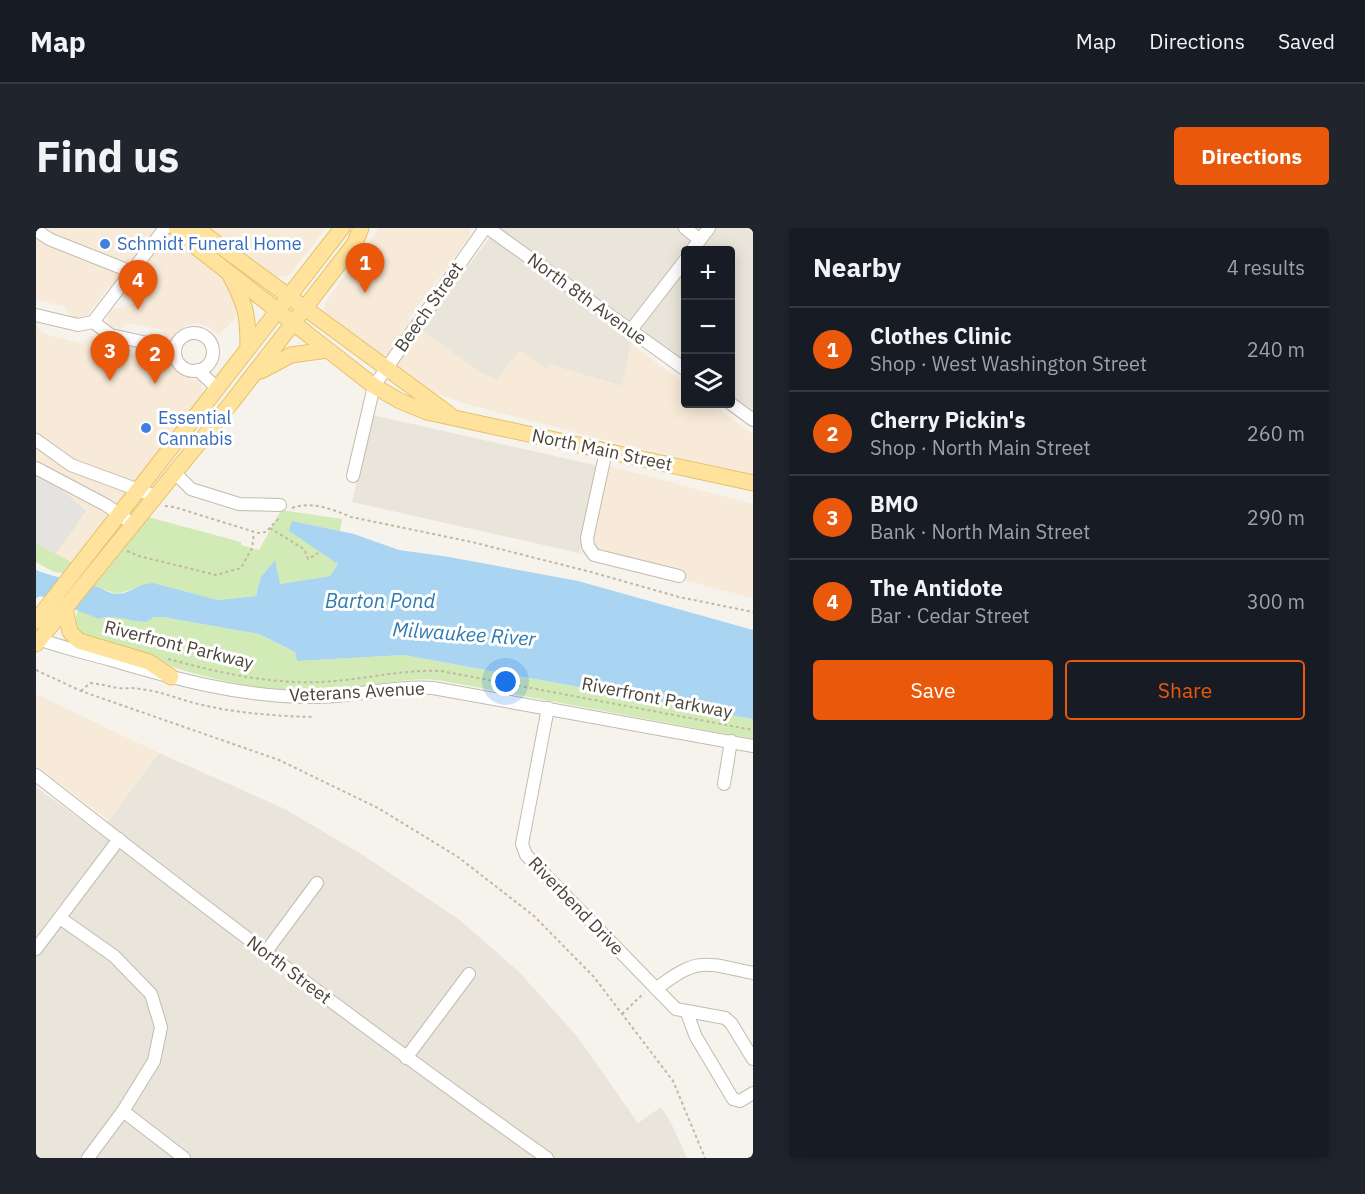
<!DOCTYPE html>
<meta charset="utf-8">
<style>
:root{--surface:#171b24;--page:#20242c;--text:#f1f3f6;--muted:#9ea1a6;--line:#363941;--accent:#ea580c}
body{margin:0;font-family:"IBM Plex Sans",sans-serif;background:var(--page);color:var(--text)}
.controls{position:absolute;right:18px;top:18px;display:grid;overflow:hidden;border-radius:6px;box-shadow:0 3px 15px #0003}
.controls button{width:54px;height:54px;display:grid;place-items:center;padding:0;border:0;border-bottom:2px solid var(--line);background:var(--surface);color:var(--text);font:30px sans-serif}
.you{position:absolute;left:470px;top:454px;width:21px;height:21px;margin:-15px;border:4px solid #fff;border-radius:50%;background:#1a73e8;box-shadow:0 0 0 9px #1a73e833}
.badge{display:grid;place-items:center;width:39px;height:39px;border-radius:50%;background:var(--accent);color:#fff;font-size:20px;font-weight:700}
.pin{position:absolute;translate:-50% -50px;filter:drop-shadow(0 2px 3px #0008)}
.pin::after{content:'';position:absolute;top:32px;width:21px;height:18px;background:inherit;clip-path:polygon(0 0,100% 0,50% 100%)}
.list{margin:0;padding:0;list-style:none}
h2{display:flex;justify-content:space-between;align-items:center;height:78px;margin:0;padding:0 24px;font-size:26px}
h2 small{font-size:20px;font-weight:400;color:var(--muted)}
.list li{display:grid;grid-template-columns:39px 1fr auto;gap:18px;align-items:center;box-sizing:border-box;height:84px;padding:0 24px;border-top:2px solid var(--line)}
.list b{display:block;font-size:22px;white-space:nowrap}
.list p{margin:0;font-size:20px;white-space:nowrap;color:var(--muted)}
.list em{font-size:20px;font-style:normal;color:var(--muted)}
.actions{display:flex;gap:12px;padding:18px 24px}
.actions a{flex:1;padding:14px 0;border:2px solid var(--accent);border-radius:6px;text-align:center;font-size:21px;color:var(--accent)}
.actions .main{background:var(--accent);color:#fff}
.icon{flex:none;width:33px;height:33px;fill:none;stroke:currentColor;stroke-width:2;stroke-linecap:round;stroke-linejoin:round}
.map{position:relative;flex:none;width:717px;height:930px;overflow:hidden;border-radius:6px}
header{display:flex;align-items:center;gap:36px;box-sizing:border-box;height:84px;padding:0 30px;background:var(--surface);border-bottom:2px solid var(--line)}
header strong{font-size:28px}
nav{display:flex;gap:33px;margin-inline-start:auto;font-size:21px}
.intro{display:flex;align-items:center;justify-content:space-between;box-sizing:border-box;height:144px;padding:0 36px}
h1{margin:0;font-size:42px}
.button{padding:15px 27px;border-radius:6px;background:var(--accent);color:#fff;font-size:21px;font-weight:700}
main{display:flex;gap:36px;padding:0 36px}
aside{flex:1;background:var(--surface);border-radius:6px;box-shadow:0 3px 15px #0003}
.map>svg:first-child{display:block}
</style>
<header>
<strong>Map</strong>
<nav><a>Map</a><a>Directions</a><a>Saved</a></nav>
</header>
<div class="intro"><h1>Find us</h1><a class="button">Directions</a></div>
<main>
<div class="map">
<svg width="717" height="930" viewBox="0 0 717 930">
<rect width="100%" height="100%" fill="#f6f3ec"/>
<g fill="#eae5da">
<polygon points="461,0 717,0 717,187 695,171 694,22 650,22 649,137 604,104 595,116 586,158 515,137 511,142 460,152 444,144 384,102"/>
<polygon points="336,187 563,238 543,325 316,274"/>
<polygon points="123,525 249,581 330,629 425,693 483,744 540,807 602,895 625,879 635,895 651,930 0,930 0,559 63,605"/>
</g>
<g fill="#f7ead8">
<polygon points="0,0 128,0 186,49 201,74 205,84 183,107 173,99 159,95 148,99 135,112 131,112 126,102 91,95 85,101 74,97 72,93 74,84 79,80 87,80 93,73 73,58 51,88 36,91 28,78 0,72"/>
<polygon points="169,0 290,0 256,44 251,48 241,49 234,47"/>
<polygon points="343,0 433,0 435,4 432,11 372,92 444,144 460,152 484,122 511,142 515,137 586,158 595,116 649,156 650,176 675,176 717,206 717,247 557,209 427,175 396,164 377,153 288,83 289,75"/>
<polygon points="0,96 6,105 47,116 53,108 57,108 64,114 67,120 126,134 125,127 127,126 145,147 157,152 163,151 166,154 166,166 163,172 37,335 0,315"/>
<polygon points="562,235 717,276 717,370 543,325 563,238"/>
<polygon points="0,466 123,525 72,592 0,538"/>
</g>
<g fill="#d2eab5">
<polygon points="245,282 306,291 304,303 256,293 302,336 294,348 243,356 239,333 225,349 220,368 182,372 116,355 81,366 57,357 112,289 205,314 205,317 223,322"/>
<polygon points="0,315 37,335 29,345 18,344 0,334"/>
<path d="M42,382L54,387L97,391L104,394L119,389H127L223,406L259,424L261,433L368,427L717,491V511L402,452C374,449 348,456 321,460C303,462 284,462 266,462C203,462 143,442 84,422C66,416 29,409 42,382Z"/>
</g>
<polygon fill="#e5e3e0" points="0,246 20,256 50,283 20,326 0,315"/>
<path fill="#a9d4f2" d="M256,293L318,306L363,322L413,329L542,353L717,402V491L368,427L261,433L259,424L223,406L127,389H118L110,394C98,394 73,385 63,391L5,368L0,370V342C19,350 39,352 59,358C67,360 73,366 81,366C94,366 103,355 117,355L182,372L220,368L225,349L239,332L244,356L294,348L302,336L253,303Z"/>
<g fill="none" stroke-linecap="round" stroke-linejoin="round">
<defs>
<g id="minor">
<polyline points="452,0 650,142"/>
<polyline points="649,0 664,12"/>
<polyline points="0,2 13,11 96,44"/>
<polyline points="656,22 673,0"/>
<polyline points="0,87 42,97 57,94 75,107 139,121"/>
<polyline points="57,94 129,0"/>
<polyline points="595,102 650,31"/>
<circle cx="158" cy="124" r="19"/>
<polyline points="162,142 181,160"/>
<polyline points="694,175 717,192"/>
<polyline points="0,212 35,237 119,268"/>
<polyline points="570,223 551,310 552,318 558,327 643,348"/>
<polyline points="0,240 70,277 90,291"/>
<polyline points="138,244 155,261 203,276 244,277"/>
<polyline points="317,248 338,158 449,0"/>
<path d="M0,410C24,419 50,425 75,432C139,451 206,469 273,469C315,470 356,457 397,460L717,518"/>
<polyline points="512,480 486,616 490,627 640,781 689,790 695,795 717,831"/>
<path d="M0,547C168,679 337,807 511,930"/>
<polyline points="688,556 695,513"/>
<polyline points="24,690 78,728 115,766 125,799 118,833 87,883 52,930"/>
<polyline points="0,721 83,611"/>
<polyline points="229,725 281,655"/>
<path d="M620,761C662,728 668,735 717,745"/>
<polyline points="651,785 660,809 697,871 704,873 717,865"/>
<polyline points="370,830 433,746"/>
<polyline points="87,883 148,930"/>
</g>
<g id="major">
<polyline points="140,0 160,19 338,158 364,173 391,184 717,255"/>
<polyline points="151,0 168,6 413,186"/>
<path d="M194,47C210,78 212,85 212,120"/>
<polyline points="225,143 255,127 291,122"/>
<polyline points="30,379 30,386 34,404 43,413 113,434 135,449"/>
<polyline points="0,393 306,0"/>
<polyline points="0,416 196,174 319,15 325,0"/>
</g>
</defs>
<use href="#minor" stroke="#c2bbae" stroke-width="14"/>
<use href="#major" stroke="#e6c16a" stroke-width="17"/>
<g stroke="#c4b79f" stroke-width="2" stroke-dasharray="3 3" stroke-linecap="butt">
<polyline points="129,278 138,279 222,305 230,304 244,289"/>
<path d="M256,280C276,273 296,281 315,289L436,314L555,344L643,369L717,384"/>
<polyline points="234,300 268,321 272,331 282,325"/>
<polyline points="91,323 103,328 180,347 205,340 216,320 218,305"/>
<path d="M132,431C181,444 231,456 282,454C323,453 364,441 405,443L717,502"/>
<polyline points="0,442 45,463 243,532 342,580 422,629 498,688 558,749 637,853 669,930"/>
<path d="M45,463L54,455C64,456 72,458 81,460C89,461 97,459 104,461C123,463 140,470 158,475C198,485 237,488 278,489"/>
<polyline points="586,786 608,765"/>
</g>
<use href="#minor" stroke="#fff" stroke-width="12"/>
<use href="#major" stroke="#ffe39c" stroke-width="15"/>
</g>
<g fill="#3f7fe0" stroke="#fff" stroke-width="2">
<circle cx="69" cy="16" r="6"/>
<circle cx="110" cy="200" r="6"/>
</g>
<g text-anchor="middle" stroke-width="6" stroke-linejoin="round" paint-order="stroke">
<g font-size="18" fill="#366cbe" stroke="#fff" text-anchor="start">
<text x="81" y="22">Schmidt Funeral Home</text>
<text x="122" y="196">Essential<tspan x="122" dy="21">Cannabis</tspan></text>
</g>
<g font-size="18" fill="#4b4439" stroke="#fff">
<text transform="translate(551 71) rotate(36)" y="6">North 8th Avenue</text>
<text transform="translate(393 79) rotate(-55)" y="6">Beech Street</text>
<text transform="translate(566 222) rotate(12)" y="6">North Main Street</text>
<text transform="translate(143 417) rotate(14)" y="6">Riverfront Parkway</text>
<text transform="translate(321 464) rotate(-3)" y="6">Veterans Avenue</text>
<text transform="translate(621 470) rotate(11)" y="6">Riverfront Parkway</text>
<text transform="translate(540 678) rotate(46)" y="6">Riverbend Drive</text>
<text transform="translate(253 742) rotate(37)" y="6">North Street</text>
</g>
<g font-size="20" font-style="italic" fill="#2e7ab2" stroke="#fff">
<text x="344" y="380">Barton Pond</text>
<text transform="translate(428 406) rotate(4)" y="7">Milwaukee River</text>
</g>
</g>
</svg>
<div class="controls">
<button>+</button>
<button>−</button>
<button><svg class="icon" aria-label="layers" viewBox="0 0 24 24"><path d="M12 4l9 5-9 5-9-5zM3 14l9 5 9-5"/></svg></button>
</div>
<div class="you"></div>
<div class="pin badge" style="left:329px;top:65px">1</div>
<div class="pin badge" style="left:119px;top:156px">2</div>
<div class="pin badge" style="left:74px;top:153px">3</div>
<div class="pin badge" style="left:102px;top:82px">4</div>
</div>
<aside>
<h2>Nearby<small>4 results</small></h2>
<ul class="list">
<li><span class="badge">1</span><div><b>Clothes Clinic</b><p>Shop · West Washington Street</p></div><em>240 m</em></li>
<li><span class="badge">2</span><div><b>Cherry Pickin's</b><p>Shop · North Main Street</p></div><em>260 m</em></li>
<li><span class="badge">3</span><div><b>BMO</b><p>Bank · North Main Street</p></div><em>290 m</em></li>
<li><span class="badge">4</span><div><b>The Antidote</b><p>Bar · Cedar Street</p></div><em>300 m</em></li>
</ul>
<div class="actions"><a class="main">Save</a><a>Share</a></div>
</aside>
</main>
